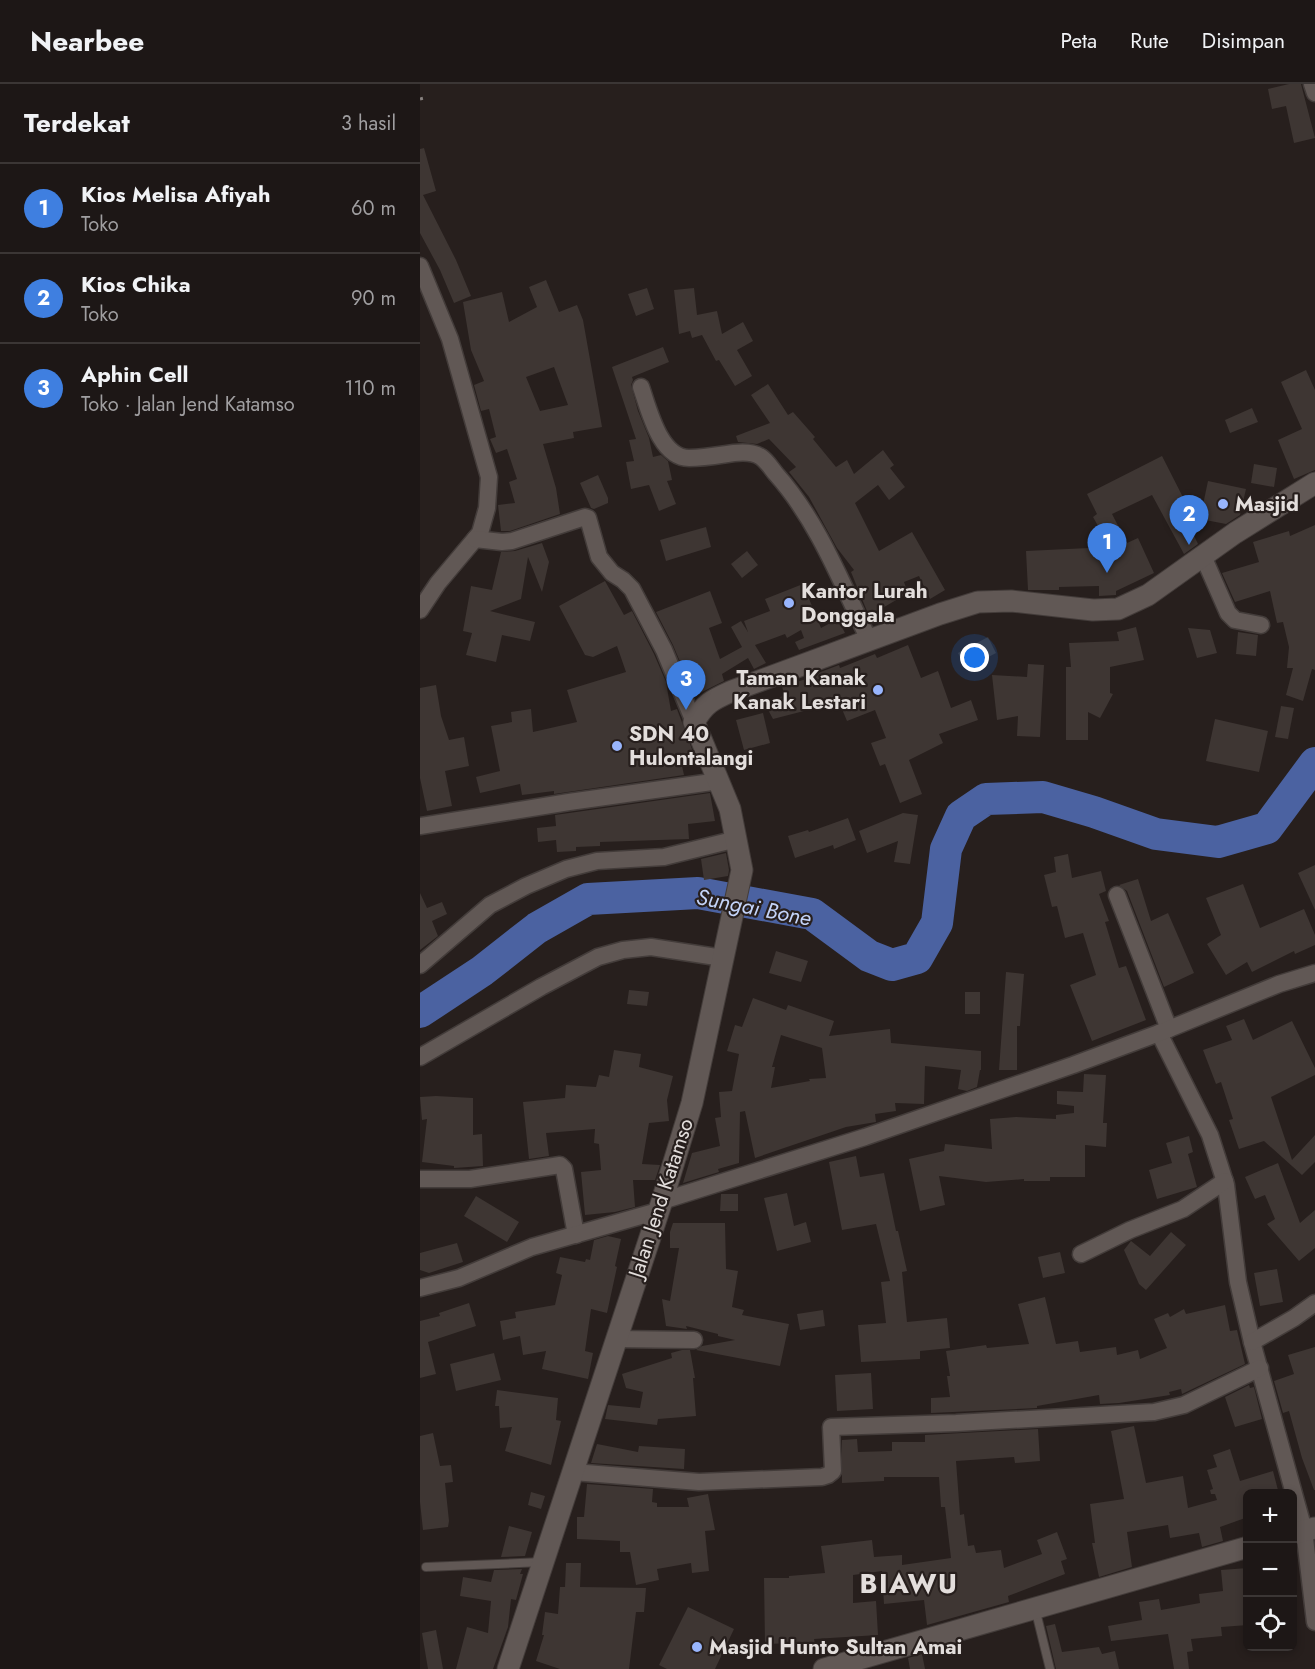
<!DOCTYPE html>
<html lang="id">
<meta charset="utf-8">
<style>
:root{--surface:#1d1716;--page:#25201f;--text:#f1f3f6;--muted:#a09fa1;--line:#3b3635;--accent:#98b5fd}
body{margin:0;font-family:Jost,sans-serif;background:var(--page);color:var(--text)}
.controls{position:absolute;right:18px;bottom:18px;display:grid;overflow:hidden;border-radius:9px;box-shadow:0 3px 9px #0003}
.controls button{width:54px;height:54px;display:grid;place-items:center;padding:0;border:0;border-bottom:2px solid var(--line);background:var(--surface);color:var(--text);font:30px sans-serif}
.you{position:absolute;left:555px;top:574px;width:21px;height:21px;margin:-15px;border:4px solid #fff;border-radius:50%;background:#1a73e8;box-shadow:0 0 0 9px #1a73e833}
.badge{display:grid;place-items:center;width:39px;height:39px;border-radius:50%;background:var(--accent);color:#fff;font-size:20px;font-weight:700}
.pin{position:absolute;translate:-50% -50px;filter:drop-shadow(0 2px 3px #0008)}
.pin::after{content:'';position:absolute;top:32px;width:21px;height:18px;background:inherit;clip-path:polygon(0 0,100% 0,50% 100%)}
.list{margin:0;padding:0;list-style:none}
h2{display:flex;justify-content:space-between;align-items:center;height:78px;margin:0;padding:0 24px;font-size:26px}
h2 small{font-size:20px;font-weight:400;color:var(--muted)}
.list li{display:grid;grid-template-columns:39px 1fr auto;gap:18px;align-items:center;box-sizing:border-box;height:90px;padding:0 24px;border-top:2px solid var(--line)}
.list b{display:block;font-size:22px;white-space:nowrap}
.list p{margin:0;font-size:20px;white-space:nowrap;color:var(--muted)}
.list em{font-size:20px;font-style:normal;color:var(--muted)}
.icon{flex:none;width:33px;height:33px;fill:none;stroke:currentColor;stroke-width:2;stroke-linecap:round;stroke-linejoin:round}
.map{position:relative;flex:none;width:895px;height:1585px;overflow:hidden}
header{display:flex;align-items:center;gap:36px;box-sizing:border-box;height:84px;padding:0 30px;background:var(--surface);border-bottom:2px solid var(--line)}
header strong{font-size:28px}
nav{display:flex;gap:33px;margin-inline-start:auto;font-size:21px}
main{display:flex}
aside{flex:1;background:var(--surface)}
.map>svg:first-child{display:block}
</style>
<header>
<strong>Nearbee</strong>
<nav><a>Peta</a><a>Rute</a><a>Disimpan</a></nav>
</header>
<main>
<aside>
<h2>Terdekat<small>3 hasil</small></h2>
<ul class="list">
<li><span class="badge" style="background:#3f7fe0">1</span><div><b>Kios Melisa Afiyah</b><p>Toko</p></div><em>60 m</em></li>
<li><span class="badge" style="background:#3f7fe0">2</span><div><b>Kios Chika</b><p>Toko</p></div><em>90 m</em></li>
<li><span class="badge" style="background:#3f7fe0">3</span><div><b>Aphin Cell</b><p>Toko · Jalan Jend Katamso</p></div><em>110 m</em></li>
</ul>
</aside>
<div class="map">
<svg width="895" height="1585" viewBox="0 0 895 1585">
<rect width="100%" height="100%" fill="#271f1d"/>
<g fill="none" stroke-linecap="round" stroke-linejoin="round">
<polyline stroke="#4b62a1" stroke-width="32" points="0,928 62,887 117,844 168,815 278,809 392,830 449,872 472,881 497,874 517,839 526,765 541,732 566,715 623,713 674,728 736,750 798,758 847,744 895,679"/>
</g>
<g fill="#3e3633" fill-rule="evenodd">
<polygon points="869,0 881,0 895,54 874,59 866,22 852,25 848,5"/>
<polygon points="4,64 16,107 3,111 36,176 51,212 34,219 20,186 0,149 0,65"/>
<path d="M126,196L139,228L157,221L163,236L182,343L153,348L154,354L123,360L136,404L140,430L90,447H81L78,421L95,419L89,398L97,395L87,365L76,369L70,355L76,353L69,325L61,327L54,301L64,297L51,266L43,218L82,208L89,238L117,223L109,203ZM134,283L148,321L120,327L106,293Z"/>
<polygon points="227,204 234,225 216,232 208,210"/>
<polygon points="274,204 277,231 297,227 302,250 323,238 333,257 317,266 332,292 315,302 299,276 296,277 282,251 272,254 270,247 259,250 254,206"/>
<polygon points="243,263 249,278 212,293 213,296 211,301 218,327 229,354 233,373 241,371 248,377 252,396 247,397 256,420 239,427 229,401 211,405 206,378 214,377 209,356 216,355 192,283"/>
<polygon points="886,286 895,306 895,386 874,395 858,356 882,345 861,298"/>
<polygon points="348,300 368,331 373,328 395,353 393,355 416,383 427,376 434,390 463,366 474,381 470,384 485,403 469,416 458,401 435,419 459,467 492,448 525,506 510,515 499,492 484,498 488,509 449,532 431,488 434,486 417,464 389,413 369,388 376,383 349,355 337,360 318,358 316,352 350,339 331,311"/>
<polygon points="832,324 838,338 810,349 805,336"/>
<polygon points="742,372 773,433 764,431 778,460 764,470 732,411 692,430 707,459 718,454 734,489 696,507 696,511 679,512 679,502 639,503 639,506 608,506 606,467 690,463 673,433 677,430 667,410"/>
<polygon points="834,380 857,384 854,403 831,399"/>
<polygon points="178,391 188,414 188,419 174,425 171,424 160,399"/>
<polygon points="788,397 826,405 820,431 806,440 780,435"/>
<polygon points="895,441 895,586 892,585 883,617 866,611 873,584 867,584 869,563 863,538 857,539 850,507 815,518 802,489 839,478 833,458 869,447 870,452"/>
<polygon points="286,443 291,463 246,477 240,456"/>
<polygon points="122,459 129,478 122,508 108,473 101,515 70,527 115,538 110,557 82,551 76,578 46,571 52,549 43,547 51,502 72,506 81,468 95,467"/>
<polygon points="327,467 338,481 322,494 311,480"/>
<polygon points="185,497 204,531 212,527 234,570 246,598 251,627 257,625 276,676 262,682 264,691 134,710 134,707 102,711 100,700 60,709 56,693 80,687 71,642 92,638 91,628 111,625 113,648 157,638 147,606 206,588 197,562 173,573 165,571 139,522"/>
<polygon points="383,500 401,544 418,535 425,549 379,566 375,558 384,554 381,546 367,554 365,550 335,561 346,579 334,585 328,574 302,590 304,597 278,610 271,591 266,592 253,561 236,528 290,507 302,539 289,544 300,575 322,563 311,543 321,537 328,548 324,537 350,527 345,515"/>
<polygon points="716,543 724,576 690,583 690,609 693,610 680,634 668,628 668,656 646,656 646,583 651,583 649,559 699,557 697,548"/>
<polygon points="768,544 790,546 797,569 777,574"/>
<polygon points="818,548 838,551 836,572 816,570"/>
<polygon points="568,553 576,569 546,585 538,569"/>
<polygon points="488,561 501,594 518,587 531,624 551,616 558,636 519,650 523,659 489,676 502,710 480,719 465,680 460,682 451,659 466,654 455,626 427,637 419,618 353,635 346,622 364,611 362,602 390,594 390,592 419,581 420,584 455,570 457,574"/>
<polygon points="608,580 624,581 620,653 597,652 598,632 577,636 572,591 607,593"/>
<polygon points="16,601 21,632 29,656 44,653 49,682 25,687 32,722 7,727 0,694 0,604"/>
<polygon points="861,622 874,624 868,655 855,653"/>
<polygon points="343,629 350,659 324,666 316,636"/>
<polygon points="795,635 848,647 839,688 786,677"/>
<polygon points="290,709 295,737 268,740 269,755 180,758 180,762 156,763 156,767 137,768 136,756 118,758 117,744 136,742 135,731"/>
<polygon points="483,729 498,731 490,780 474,778 478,757 447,769 439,747"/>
<polygon points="428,734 436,756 414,765 413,761 375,774 368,752 388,746 389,748"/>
<polygon points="306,769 309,786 308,792 284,796 281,775"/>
<polygon points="648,770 652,794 681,787 686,807 679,810 689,837 685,838 699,884 706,882 726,936 672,957 650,901 676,891 663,849 645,854 637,822 632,823 624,791 636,788 634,773"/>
<polygon points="895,781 895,826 878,789"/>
<polygon points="718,795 731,837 748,829 774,889 744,903 707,807 699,801"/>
<polygon points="823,800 840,844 884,825 895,851 895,861 875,870 874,867 832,888 827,878 806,891 787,860 801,851 786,814"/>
<polygon points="0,809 7,824 22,818 27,830 12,837 18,852 0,866"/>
<polygon points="356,867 388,877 381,898 349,889"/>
<polygon points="586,888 604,890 600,942 597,942 597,986 579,986"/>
<polygon points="209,906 229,908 227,922 207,920"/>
<rect x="545" y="908" width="15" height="22"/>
<path d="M333,914L366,926L368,921L414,937L409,952L470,945L471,959L561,967V986H560L557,1003L547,1007L538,1005L541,986L505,982L504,1020L475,1019L476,1027L455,1030L456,1038L426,1043L335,1074L325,1027L320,1028L319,1079L298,1085L299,1088L263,1099L272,1069L300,1062L295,1034L301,1033L299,1008L312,1007L319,970L307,967L315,941L322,943ZM361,951L402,964L406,994L389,995L390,997L351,1004L355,983H352Z"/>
<polygon points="824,935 833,956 872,937 895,984 895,991 851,1013 872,1076 895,1051 895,1078 882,1091 844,1057 819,1065 809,1036 813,1035 801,998 796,1000 783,966 812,956 806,942"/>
<polygon points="194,966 221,970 219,983 253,992 247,1016 249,1037 229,1039 222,1080 240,1081 235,1096 213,1096 215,1123 195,1128 165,1131 161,1088 181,1086 179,1060 174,1059 175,1045 126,1049 129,1072 109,1075 103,1018 145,1014 146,1001 176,1003 179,991 189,993"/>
<polygon points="664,990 686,991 683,1039 687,1039 686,1063 665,1061 665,1093 630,1093 630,1097 604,1097 604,1095 566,1098 519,1092 525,1121 500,1127 489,1075 524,1067 525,1060 572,1065 570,1035 596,1033 636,1035 636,1031 654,1029 654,1022 637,1020 637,1007 663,1008"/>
<polygon points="16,1012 53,1014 53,1051 62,1050 63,1082 34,1084 34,1082 2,1078 7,1035 2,1036 0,1013"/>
<polygon points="769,1052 773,1068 768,1070 777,1103 737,1115 729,1086 752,1079 746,1059"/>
<polygon points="436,1072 440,1093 464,1089 476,1147 478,1147 487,1187 482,1188 487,1238 527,1234 530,1264 500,1267 500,1275 441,1278 438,1241 466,1239 461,1198 470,1197 456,1140 422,1146 409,1078"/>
<polygon points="858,1079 880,1139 895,1126 895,1164 879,1177 847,1140 855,1135 845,1111 835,1115 825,1093"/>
<polygon points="367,1109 374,1142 386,1138 391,1158 357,1167 344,1114"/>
<polygon points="301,1110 318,1110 318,1127 300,1127"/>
<polygon points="56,1112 99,1138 87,1158 44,1132"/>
<polygon points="253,1139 305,1139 306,1185 318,1187 312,1223 324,1226 322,1231 369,1240 360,1282 276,1266 282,1262 315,1256 298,1252 298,1250 266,1242 267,1245 246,1242 242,1215 250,1217 259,1164 250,1164 250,1148"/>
<polygon points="751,1148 766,1161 726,1206 719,1200 704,1166 711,1157 730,1172"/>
<polygon points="188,1152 201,1155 195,1182 197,1183 187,1229 171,1225 165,1267 173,1269 168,1295 122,1285 126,1267 103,1271 100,1252 83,1256 80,1237 96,1234 95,1228 135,1221 142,1191 136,1189 140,1173 165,1178 166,1175 170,1176 174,1156"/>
<polygon points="37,1159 43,1178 9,1189 0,1186 0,1169"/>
<polygon points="640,1168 645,1189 623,1194 618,1173"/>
<polygon points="857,1185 863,1218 840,1222 834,1189"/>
<polygon points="625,1213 636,1260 658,1257 660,1268 696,1263 697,1271 718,1266 720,1275 747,1264 734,1235 748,1229 750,1233 764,1225 766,1230 805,1221 810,1247 817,1246 825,1280 762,1310 761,1305 749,1308 750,1311 699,1319 680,1320 679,1311 617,1322 617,1324 511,1329 511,1314 530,1313 527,1292 530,1292 526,1267 566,1261 567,1264 609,1260 598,1220"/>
<polygon points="49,1219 56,1242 8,1258 16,1290 0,1294 0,1237 20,1232 19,1229"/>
<polygon points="403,1226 405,1242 380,1246 377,1230"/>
<polygon points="895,1263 895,1406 894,1406 882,1374 869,1327 863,1329 854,1297 874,1290 868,1271"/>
<polygon points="262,1266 270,1266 275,1294 273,1294 276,1332 238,1335 237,1341 185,1335 188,1321 220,1324 223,1308 206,1304 202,1290 252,1274 251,1269"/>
<polygon points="74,1269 81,1296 36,1307 30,1280"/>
<polygon points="451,1289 453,1325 417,1327 415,1291"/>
<polygon points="829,1301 830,1304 834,1303 842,1335 815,1343 805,1313"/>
<polygon points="77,1306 138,1314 136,1336 141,1337 131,1381 85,1367 92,1343 80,1344 79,1322 75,1322"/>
<polygon points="714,1342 726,1399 763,1392 768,1424 797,1416 795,1410 791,1410 790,1406 793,1405 787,1386 797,1383 793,1371 810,1365 820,1397 853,1387 859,1410 828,1410 828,1433 800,1443 803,1457 782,1463 779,1449 750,1454 748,1441 707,1448 712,1483 679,1493 672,1459 675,1459 670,1420 704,1415 691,1347"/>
<polygon points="618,1345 620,1377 595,1379 594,1373 536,1377 540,1431 544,1430 548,1462 554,1461 556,1469 581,1466 584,1484 622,1470 617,1456 637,1448 647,1475 641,1477 645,1490 588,1512 589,1518 507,1541 504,1516 464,1520 462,1487 433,1491 433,1519 456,1517 458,1551 394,1555 396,1564 379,1567 378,1559 345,1560 344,1494 369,1494 369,1492 405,1489 401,1462 452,1456 454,1473 482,1471 482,1481 531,1474 525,1423 521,1423 519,1393 464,1393 464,1397 422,1399 422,1356 437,1355 438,1368 472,1367 472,1358 505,1358 505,1351"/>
<polygon points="13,1349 20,1382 31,1381 33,1398 25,1399 29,1437 28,1443 3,1446 0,1418 0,1352"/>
<polygon points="177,1360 218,1368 219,1362 265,1365 264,1385 171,1379"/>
<polygon points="167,1400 233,1405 232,1418 237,1419 237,1423 269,1423 267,1414 288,1410 295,1446 285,1447 289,1487 272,1489 271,1479 237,1485 239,1496 216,1501 210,1468 200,1468 200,1457 157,1455 157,1433 164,1433"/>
<polygon points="111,1408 125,1412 121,1425 108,1421"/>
<polygon points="89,1442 112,1448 105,1472 81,1473"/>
<polygon points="146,1479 161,1479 160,1503 226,1504 224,1528 216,1528 209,1585 140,1585 116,1577 124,1551 122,1551 125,1528 138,1530 140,1503 145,1503"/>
<polygon points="828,1484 828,1541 801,1543 802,1552 771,1555 773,1567 767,1568 769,1585 754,1585 748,1550 691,1557 688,1542 722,1536 719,1518 739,1515 741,1526 780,1519 779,1510 803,1507 801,1486"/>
<polygon points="102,1485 100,1490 103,1490 96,1516 91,1515 88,1543 73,1585 36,1585 47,1543 68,1549 71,1517 40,1512 43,1493 71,1498 74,1486"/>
<polygon points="268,1523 314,1545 295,1585 247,1585 239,1581"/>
<polygon points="635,1540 642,1568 679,1563 682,1570 695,1567 699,1585 636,1585 626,1542"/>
<polygon points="16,1546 23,1585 8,1585 2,1549"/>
<polygon points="502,1570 505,1585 490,1585 488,1574"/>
</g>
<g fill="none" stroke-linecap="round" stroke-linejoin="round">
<defs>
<g id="service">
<polyline points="6,1483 123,1478"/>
<polyline points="615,1524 630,1585"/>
</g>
<g id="minor">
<polyline points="892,0 895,9"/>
<polyline points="0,182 30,255 69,393 67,424 60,449 18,499 0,526"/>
<path d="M221,303C229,326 240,374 269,374C284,374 300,371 314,369C323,368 334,368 341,373C347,377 351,384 356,390C398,437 422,500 449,556"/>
<polyline points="55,455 82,458 92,457 165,433 168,434 179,473 192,489 203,496 212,505 244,566 274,638"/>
<polyline points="783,472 808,529 815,536 841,541"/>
<polyline points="0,742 149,718 299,697"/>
<polyline points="697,811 749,945"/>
<polyline points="0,881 70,821 106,802 146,785 177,777 244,773 317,755"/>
<polyline points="739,949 790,1051 806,1101 818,1198 832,1258 884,1446 895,1538"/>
<polyline points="0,973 121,903 178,873 203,866 231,863 303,874"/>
<polyline points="0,1095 50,1095 140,1081 144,1085 156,1151"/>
<polyline points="242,1117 445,1053 653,981 739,949 859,900 895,889"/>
<polyline points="661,1170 710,1146 763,1125 805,1097"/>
<polyline points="0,1204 39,1194 112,1163 238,1127"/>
<polyline points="196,1255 274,1256"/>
<polyline points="832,1258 874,1234 895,1219"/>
<polyline points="153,1388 279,1398 402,1393 408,1391 413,1387 411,1343 536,1339 734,1328 764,1321 840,1284"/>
</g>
<g id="tertiary">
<polyline points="872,1450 895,1444"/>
<path d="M88,1585L242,1117L272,1019L322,786L310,725L274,638C285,619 292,616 312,607L520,530L558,518L591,517L673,526L698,525L728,511L815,449L895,399"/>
<polyline points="404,1585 828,1463"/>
</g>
</defs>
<use href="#service" stroke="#433c3a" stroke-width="10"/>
<use href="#minor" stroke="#433c3a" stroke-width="19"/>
<use href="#tertiary" stroke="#433c3a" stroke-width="23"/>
<polyline stroke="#87817f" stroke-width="3" stroke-dasharray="3 4.5" stroke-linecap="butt" points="0,15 4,14"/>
<use href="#service" stroke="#615855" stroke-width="8"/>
<use href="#minor" stroke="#615855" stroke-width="16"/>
<use href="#tertiary" stroke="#615855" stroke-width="21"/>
</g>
<g fill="#98b5fd" stroke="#271f1d" stroke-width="2">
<circle cx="803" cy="420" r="6"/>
<circle cx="369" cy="519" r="6"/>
<circle cx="458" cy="606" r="6"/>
<circle cx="197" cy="662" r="6"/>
<circle cx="277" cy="1563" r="6"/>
</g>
<g text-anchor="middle" stroke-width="4.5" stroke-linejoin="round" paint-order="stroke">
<g font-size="21" font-weight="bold" fill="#e3dedc" stroke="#271f1d" text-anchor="start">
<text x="815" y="427">Masjid</text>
<text x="381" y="514">Kantor Lurah<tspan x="381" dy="24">Donggala</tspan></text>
<text x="446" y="601" text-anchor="end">Taman Kanak<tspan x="446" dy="24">Kanak Lestari</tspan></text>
<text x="209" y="657">SDN 40<tspan x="209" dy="24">Hulontalangi</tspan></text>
<text x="289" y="1570">Masjid Hunto Sultan Amai</text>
</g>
<g font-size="21" fill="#e3dedc" stroke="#271f1d">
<text transform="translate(241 1114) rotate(-72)" y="7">Jalan Jend Katamso</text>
</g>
<g font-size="22" font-style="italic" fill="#c4d4f9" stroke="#271f1d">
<text transform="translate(334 823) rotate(11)" y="8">Sungai Bone</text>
</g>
<g font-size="27" font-weight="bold" letter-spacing="1.5" fill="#e3dedc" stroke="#271f1d">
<text x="489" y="1509">BIAWU</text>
</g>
</g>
</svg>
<div class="controls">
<button>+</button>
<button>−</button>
<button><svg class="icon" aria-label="locate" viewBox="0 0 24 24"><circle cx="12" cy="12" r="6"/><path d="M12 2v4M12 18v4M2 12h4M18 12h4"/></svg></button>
</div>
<div class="you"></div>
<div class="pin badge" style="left:687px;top:489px;background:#3f7fe0">1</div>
<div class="pin badge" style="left:769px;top:461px;background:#3f7fe0">2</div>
<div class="pin badge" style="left:266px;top:626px;background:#3f7fe0">3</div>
</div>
</main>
